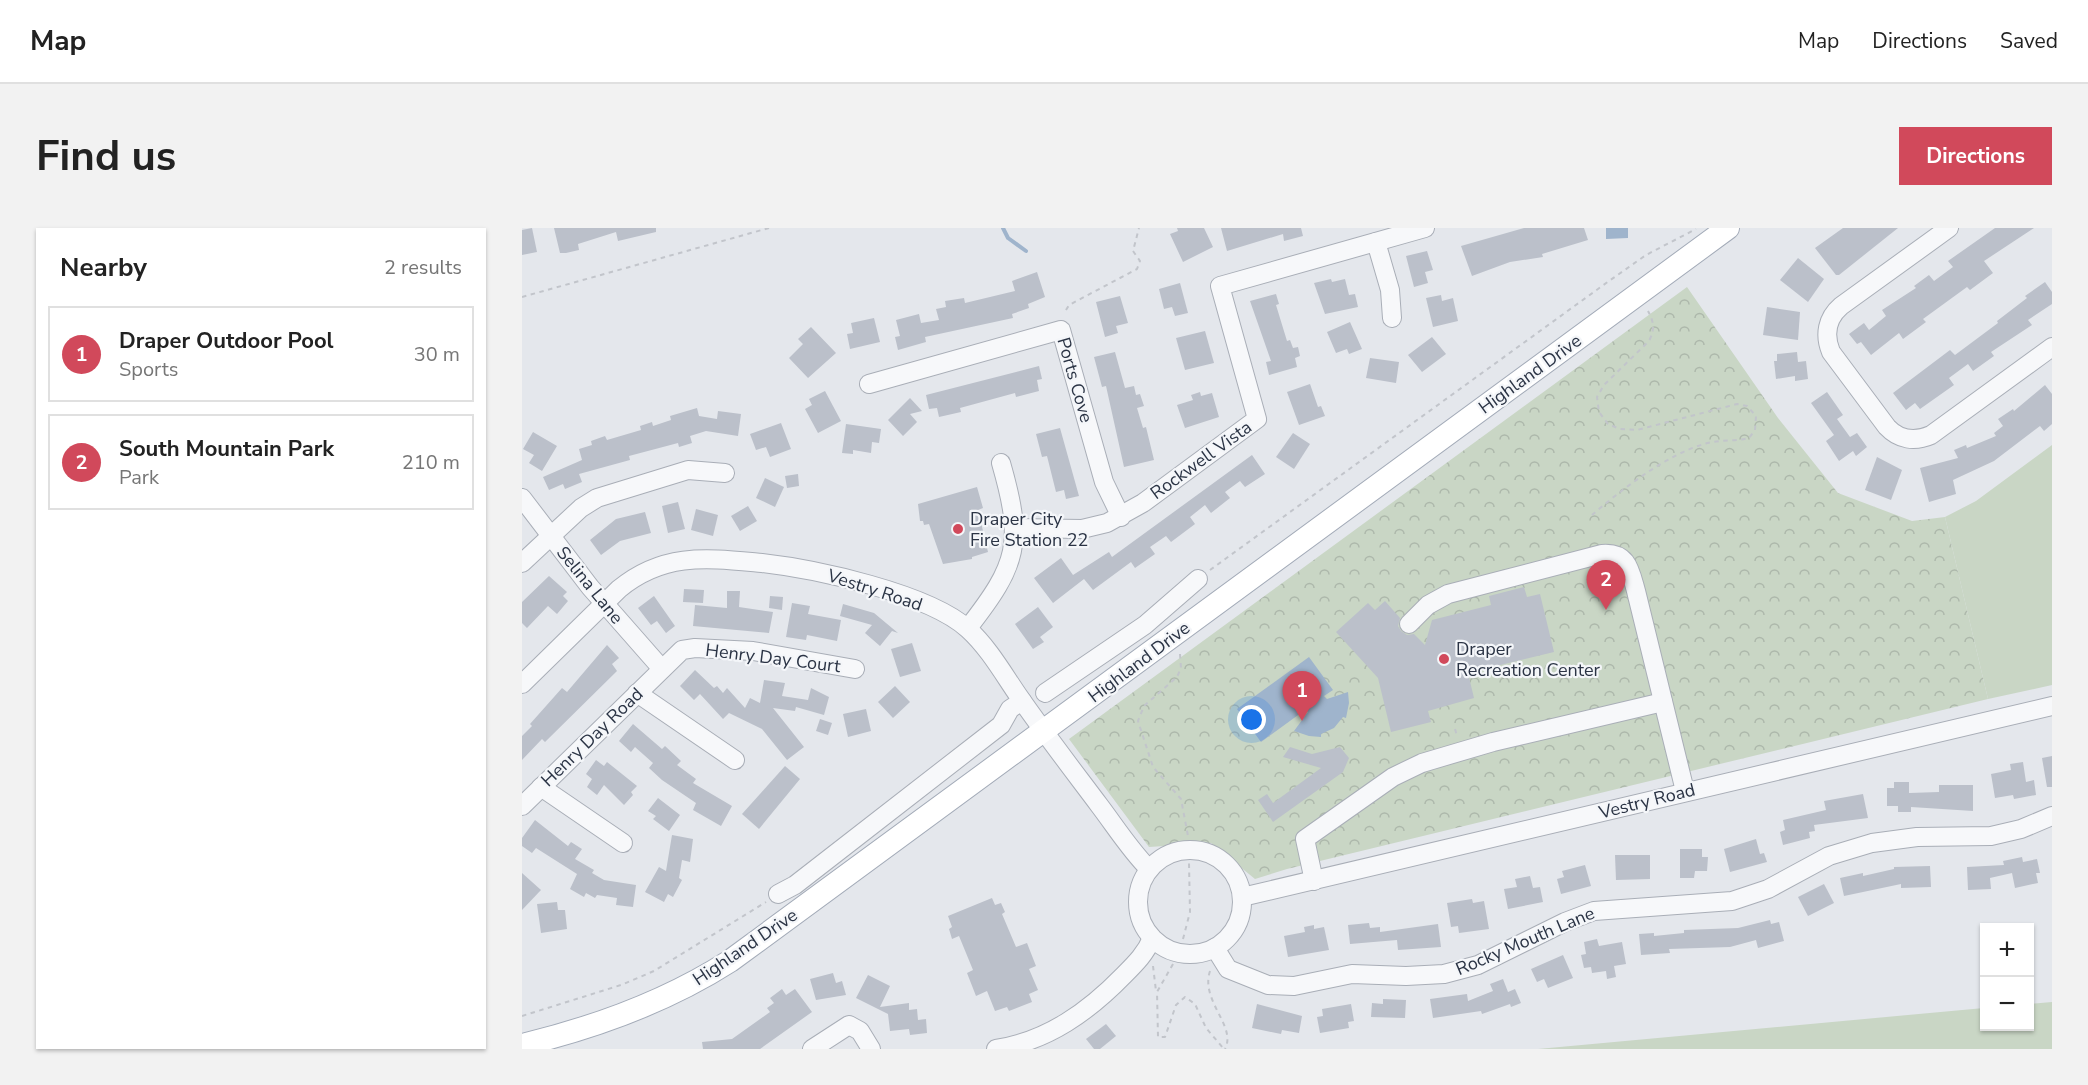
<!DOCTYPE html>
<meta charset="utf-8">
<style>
:root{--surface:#fff;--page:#f2f2f2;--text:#222;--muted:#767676;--line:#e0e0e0;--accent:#d1495b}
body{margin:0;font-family:"Nunito Sans",sans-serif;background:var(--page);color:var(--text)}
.controls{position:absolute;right:18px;bottom:18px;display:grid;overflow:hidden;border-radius:0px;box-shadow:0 2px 4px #0004}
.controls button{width:54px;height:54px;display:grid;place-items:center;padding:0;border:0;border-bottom:2px solid var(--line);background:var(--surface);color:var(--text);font:30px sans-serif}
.you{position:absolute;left:730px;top:492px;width:21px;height:21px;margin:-15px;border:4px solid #fff;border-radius:50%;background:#1a73e8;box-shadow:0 0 0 9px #1a73e833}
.badge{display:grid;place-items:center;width:39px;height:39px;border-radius:50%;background:var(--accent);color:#fff;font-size:20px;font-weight:700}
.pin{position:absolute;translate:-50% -50px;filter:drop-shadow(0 2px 3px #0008)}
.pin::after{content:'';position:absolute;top:32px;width:21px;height:18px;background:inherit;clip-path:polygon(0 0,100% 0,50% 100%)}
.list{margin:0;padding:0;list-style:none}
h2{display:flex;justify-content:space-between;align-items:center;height:78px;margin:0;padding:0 24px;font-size:26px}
h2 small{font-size:20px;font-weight:400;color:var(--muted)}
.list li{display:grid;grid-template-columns:39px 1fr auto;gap:18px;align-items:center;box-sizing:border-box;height:96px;margin:0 12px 12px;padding:0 12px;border:2px solid var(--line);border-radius:0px}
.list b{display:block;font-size:22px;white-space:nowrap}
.list p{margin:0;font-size:20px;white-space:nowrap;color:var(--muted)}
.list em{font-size:20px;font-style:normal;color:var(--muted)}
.map{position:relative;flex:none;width:1530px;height:821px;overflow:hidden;border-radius:0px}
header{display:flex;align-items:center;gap:36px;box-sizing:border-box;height:84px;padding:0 30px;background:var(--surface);border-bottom:2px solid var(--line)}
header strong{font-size:28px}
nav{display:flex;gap:33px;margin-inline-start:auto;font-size:21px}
.intro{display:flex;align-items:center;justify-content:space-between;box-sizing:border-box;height:144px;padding:0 36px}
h1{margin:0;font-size:42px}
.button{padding:15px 27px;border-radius:0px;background:var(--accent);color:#fff;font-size:21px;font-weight:700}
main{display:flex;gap:36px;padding:0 36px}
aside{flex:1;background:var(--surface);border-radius:0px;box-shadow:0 2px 4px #0004}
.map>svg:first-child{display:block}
</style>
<header>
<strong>Map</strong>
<nav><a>Map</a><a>Directions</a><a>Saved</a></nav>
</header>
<div class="intro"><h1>Find us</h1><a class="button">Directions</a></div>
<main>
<aside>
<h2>Nearby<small>2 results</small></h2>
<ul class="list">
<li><span class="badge">1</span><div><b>Draper Outdoor Pool</b><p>Sports</p></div><em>30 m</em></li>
<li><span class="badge">2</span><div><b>South Mountain Park</b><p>Park</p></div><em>210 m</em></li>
</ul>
</aside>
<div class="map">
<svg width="1530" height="821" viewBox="0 0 1530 821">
<defs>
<pattern id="park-crowns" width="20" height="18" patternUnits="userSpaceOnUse" patternTransform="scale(1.5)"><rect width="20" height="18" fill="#c9d6c5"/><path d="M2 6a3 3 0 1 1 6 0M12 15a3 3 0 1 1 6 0" fill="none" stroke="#adb8ab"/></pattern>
</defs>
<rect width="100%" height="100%" fill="#e4e7ec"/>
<g fill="#c9d6c5">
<polygon points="1530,217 1530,457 1466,471 1423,289 1454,273"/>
<polygon points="1530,774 1530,821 1016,821 1462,780 1462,798 1508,798 1508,776"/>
</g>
<polygon fill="url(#park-crowns)" points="1165,59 1256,190 1316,265 1390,293 1423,289 1466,471 765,641 733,651 689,615 627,619 547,511"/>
<g fill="#9fb4cc">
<polygon points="1084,0 1106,0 1106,10 1084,11"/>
<polygon points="787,429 811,462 802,468 805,471 826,464 827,475 824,490 821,489 812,500 799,506 799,509 787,508 772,503 786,484 783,482 739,514 715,481"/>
</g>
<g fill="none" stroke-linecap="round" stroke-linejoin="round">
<polyline stroke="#9fb4cc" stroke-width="4" points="481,0 486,10 504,23"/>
</g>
<g fill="#bbc0ca">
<polygon points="10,0 15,24 0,27 0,2"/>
<polygon points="32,0 134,0 134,4 96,13 94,4 56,16 57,22 44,25 38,25"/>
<polygon points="655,0 682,0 691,19 661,34 648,6 656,3"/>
<polygon points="699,0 779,0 781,8 762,13 761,6 705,23"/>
<polygon points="1002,0 1062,0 1066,12 1020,26 1021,29 988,34 950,48 939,18"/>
<polygon points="1321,0 1376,0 1317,47 1314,47 1293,20"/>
<polygon points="1473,0 1512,0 1462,33 1471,45 1448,62 1445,59 1401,91 1404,94 1381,111 1377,105 1349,127 1339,114 1335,116 1327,106 1342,95 1347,102 1364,88 1360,82 1394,60 1392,58 1407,47 1412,53 1431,39 1426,33"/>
<polygon points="905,23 911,42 903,44 906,55 892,59 884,28"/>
<polygon points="1276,30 1302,51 1286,74 1258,52"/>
<polygon points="515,44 523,69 506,76 507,80 490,86 491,90 403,109 404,114 376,122 373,109 378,108 374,92 397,86 399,95 417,92 414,81 424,79 423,73 442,70 443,75 493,63 490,53"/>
<polygon points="809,51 810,54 823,51 827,67 833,66 836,79 803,86 792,55"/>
<polygon points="1523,54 1530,64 1530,76 1506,92 1510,97 1469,124 1472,128 1451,143 1446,136 1427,150 1432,157 1398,181 1393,175 1384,182 1371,165 1428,122 1433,127 1476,95 1475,93 1505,70 1503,68"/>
<polygon points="658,55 666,85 653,88 650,79 642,81 637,61"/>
<polygon points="754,66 757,76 754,77 765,113 768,112 771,120 776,119 778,128 773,130 775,139 747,147 744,134 749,133 728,73"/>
<polygon points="919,67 920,73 931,70 936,93 911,99 904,70"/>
<polygon points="598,68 606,95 594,98 596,105 583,109 574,74"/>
<polygon points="1245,79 1278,84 1276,112 1241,107"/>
<polygon points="352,90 358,114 328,121 325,106 331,105 329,95"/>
<polygon points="828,94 840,121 827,126 825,121 814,125 805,104"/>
<polygon points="289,99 314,125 286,150 267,130 281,116 276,111"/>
<polygon points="683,103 692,135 663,142 654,110"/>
<polygon points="910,109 924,126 900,144 886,127"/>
<polygon points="593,124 603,160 612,158 614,167 618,166 622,178 615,180 621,200 624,199 632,232 602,239 584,158 580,159 572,129"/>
<polygon points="1275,124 1276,134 1284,133 1286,151 1273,153 1273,148 1254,151 1252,133 1255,133 1255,126"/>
<polygon points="848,130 877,134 874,155 844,150"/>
<polygon points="517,138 520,151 515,152 517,163 494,169 493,165 438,180 439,184 417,189 415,180 407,181 404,167"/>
<polygon points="788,156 796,179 799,178 803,188 777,197 765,164"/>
<polygon points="1523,157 1530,166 1530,196 1522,203 1518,198 1472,233 1431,252 1434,266 1407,274 1398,240 1436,230 1432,222 1444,217 1445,220 1474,208 1472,205 1481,198 1476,191 1491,181 1492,183"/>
<polygon points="303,163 319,193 296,205 283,181 290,177 287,171"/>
<polygon points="678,164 679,168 690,165 697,189 663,200 655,177 671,172 669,167"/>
<polygon points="1305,164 1321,187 1315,191 1328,209 1335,205 1345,219 1334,228 1331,223 1317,233 1304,213 1312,207 1289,175"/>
<polygon points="388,170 400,183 388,186 395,194 381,208 366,192"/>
<polygon points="175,180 177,188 195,191 196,183 219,186 216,208 184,203 168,208 170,215 157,219 156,215 107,228 108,232 57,246 60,254 43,261 41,256 27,262 21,249 60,232 57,221 70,217 69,213 83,208 85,212 119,202 118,198 130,194 131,198 149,192 148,188"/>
<polygon points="259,195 269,221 248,229 244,219 234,222 228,206"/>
<polygon points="324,196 359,201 357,215 350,214 349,225 331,222 331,226 320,225"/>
<polygon points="538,200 557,268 544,271 542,262 534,264 525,228 520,229 514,206"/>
<polygon points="11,204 35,218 20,243 7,235 12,227 1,221"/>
<polygon points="771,205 788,216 772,241 754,229"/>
<polygon points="730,227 743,246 723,259 718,253 703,264 708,270 689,285 683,277 668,289 673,296 649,314 644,308 628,319 633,326 613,340 609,334 571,362 562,351 531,375 512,350 539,330 551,347 587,324 590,329"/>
<polygon points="1355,229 1380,242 1369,272 1343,262"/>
<polygon points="276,246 277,258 265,260 263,248"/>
<polygon points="243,250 262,259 253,279 234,270"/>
<polygon points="455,259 461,280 456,282 466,324 450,329 450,331 421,336 407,296 402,297 401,293 398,293 396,276"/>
<polygon points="156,274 163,301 146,305 140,278"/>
<polygon points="226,278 235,293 218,303 209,288"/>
<polygon points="174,281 196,287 191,308 169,302"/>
<polygon points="123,284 129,305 98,313 79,327 68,312 94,291"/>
<polygon points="27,348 45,364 41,368 46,373 35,386 26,378 5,400 0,395 0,374"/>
<polygon points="1002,359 1005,369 1018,366 1032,424 946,445 952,470 906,483 909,494 869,504 856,450 814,404 846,375 853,382 863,373 878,390 876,398 879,403 885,407 892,406 903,417 910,392 969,377 967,368"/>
<polygon points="162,361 182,362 181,375 161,374"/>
<polygon points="205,363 218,363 217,379 251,384 247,405 171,398 173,377 205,380"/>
<polygon points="132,368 153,398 144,405 135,393 129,397 116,380"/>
<polygon points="248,368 261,369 260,382 247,380"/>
<polygon points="270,375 288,378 286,386 319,392 315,413 285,407 284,412 264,409"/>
<polygon points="321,376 352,385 376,405 370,403 358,418 343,405 350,397 318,388"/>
<polygon points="516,379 531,399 518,409 522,414 511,421 493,396"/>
<polygon points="390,415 399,443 378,449 369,421"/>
<polygon points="85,417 97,430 90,436 95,443 23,514 20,511 0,532 0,508 10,498 8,496 40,460 45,464"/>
<polygon points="173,442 192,460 195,458 201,465 205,460 223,480 228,470 238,475 242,452 263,455 260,468 286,472 289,460 307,469 302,487 274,479 273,483 251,480 282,519 265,532 240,501 207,485 201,491 178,466 172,472 158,458"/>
<polygon points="373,458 388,474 371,490 356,474"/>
<polygon points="344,481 349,503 326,509 321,486"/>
<polygon points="298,491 310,495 306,507 294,503"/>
<polygon points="111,496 140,521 143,518 159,533 155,537 174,551 171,555 210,578 199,598 171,582 174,575 140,552 127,540 131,535 113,519 109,524 97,513"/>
<polygon points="768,519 790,526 818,519 827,530 821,544 751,594 736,572 745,566 751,575 799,540 761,529"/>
<polygon points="1530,528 1530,559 1525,559 1520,530"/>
<polygon points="74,532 82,538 85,534 115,558 109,564 111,567 102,577 82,557 75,567 65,559 70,551 64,546"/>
<polygon points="1501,534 1504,554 1512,552 1514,567 1492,571 1491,567 1473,570 1469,546 1489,542 1488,536"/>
<polygon points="263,538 278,551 237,601 220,586"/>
<polygon points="1372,554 1387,554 1387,565 1417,564 1417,557 1451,557 1451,583 1389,579 1389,584 1376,584 1376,578 1365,578 1365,560 1372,560"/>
<polygon points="1341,566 1346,590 1292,597 1293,603 1287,604 1288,610 1261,617 1258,604 1263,602 1261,592 1304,582 1302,573"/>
<polygon points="136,570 158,587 147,603 131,591 134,588 126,583"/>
<polygon points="13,592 46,618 49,614 60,621 53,631 72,642 70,645 82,652 114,657 111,679 94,677 95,670 75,667 73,670 64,665 62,669 48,661 55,646 14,620 10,625 0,618 0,610"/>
<polygon points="150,607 171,611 168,634 160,632 157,650 160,652 151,669 146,666 142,674 123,664 137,639 144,643"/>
<polygon points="1234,611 1238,626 1242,625 1245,634 1208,644 1202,621"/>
<polygon points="1158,621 1180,621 1180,629 1186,629 1185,643 1173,643 1172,650 1158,650"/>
<polygon points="1093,627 1128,627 1128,651 1094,652"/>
<polygon points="1500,629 1501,634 1515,631 1518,645 1514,645 1516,655 1493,660 1490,645 1468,650 1469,661 1446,662 1445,639 1482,637 1481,633"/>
<polygon points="1063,637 1069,658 1039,666 1035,651 1042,649 1040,643"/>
<polygon points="1408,638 1409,659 1379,660 1379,656 1322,668 1318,650 1341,645 1341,648 1372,641 1372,639"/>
<polygon points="0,645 19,662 0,682"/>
<polygon points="1008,648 1011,660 1018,659 1021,674 986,681 982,661 995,659 993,651"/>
<polygon points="1302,656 1312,675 1286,688 1276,669"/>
<polygon points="470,670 473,677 479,675 483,684 480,686 494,719 505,715 514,738 507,741 516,762 507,766 510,774 487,783 485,779 473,783 465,763 454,768 445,745 451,742 437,708 430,711 427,701 430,699 426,688"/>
<polygon points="950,671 951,675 962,673 967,701 937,705 936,698 929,699 925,675"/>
<polygon points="35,674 36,682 43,682 45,701 19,705 15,676"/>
<polygon points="1248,692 1249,696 1257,694 1262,713 1236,720 1234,712 1208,719 1147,721 1148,725 1119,727 1117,706 1132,705 1132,708 1162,705 1162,702 1216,700"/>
<polygon points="847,695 848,700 858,699 858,704 916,696 919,719 876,722 875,712 828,716 826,697"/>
<polygon points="792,697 792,701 802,699 807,722 766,729 762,708 783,704 782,699"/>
<polygon points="1075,711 1077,718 1100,714 1104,736 1092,738 1094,749 1085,751 1084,743 1070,745 1069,739 1062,740 1059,727 1064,726 1062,714"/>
<polygon points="1041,727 1051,750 1026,760 1022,751 1015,754 1009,741"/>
<polygon points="311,745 314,755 320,753 324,767 294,772 288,751"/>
<polygon points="346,747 368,758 358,779 387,775 387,782 395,781 396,792 404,791 405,805 388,807 387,801 368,803 366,786 334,770"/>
<polygon points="981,751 986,764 993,761 999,775 989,779 988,776 960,786 959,783 911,790 908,771 945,766 946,773 971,763 968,756"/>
<polygon points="260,761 264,767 273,761 290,784 238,821 181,821 180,814 210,811 248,784 245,780 252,775 248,770"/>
<polygon points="861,771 884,772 883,790 849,789 850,775 861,776"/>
<polygon points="735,776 780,788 777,805 760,802 759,806 730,800"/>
<polygon points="829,776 832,793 826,794 827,800 798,805 795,789 801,788 800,781"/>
<polygon points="584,796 594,808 578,821 572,821 564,811"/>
</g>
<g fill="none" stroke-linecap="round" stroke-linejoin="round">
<defs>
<g id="minor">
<path d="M1427,0L1319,78C1305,90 1302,107 1309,124L1365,199C1377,212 1393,214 1409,207L1530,119"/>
<polyline points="854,14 868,62 870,90"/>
<polyline points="347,156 539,102 582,254 599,289"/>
<polyline points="0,270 68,359 140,441"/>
<polyline points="494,300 560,301 585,295 621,275 735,191 698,58 903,0"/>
<polyline points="0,335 59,280 75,270 166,242 203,245"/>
<path d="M887,396L906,377L926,366L1080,326C1106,324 1108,342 1114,363L1163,563"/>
<path d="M446,400C496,336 502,315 479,235"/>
<path d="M0,456L97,361C142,324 185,330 240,335C293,341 406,365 446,401C467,420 482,447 498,470C523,506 550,541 577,577C593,598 608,622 627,641"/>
<polyline points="115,465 213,532"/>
<polyline points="523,465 623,397 676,351"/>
<polyline points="19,559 101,615"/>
<polyline points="0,578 160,422 173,420 231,423 333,441"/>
<circle cx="668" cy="674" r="52"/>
<polyline points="792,653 783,611 871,549 900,535 971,514 1141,474"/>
<polyline points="256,666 273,657 479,497 488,481 500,473"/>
<polyline points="720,669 1530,478"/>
<polyline points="693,720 706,741 746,757 772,758 830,746 884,748 922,746 956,737 1043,694 1072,683 1210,673 1246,661 1307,628 1350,615 1395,609 1469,608 1499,601 1530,588"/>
<polyline points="290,821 327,797 338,803 349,821"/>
<path d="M474,821C526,813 567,783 602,747C614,735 624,725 630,710"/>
</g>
<path id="major" d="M0,817C75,799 144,774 208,733L1206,0"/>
</defs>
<use href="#minor" stroke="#a9aeb7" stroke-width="20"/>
<use href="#major" stroke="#a3abb8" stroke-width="24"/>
<g stroke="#c2c5cb" stroke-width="2" stroke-dasharray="4.5 4.5" stroke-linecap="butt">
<polyline points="0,69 247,0"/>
<polyline points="544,82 547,77 615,41 618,33 611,23 617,0"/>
<path d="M1070,287C1099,262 1144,227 1182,216C1197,211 1213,214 1227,210L1233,202L1234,188L1225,178L1215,176L1115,202L1098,201L1086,196L1077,184L1075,169L1082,157L1127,113C1133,101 1132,94 1126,83"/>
<polyline points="688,342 1087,53 1124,27 1174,1"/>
<polyline points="658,426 659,440 655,449 622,478 616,493 631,539 659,571 666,608"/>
<polyline points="933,501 935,508"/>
<polyline points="661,711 668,684 667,635"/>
<polyline points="651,736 635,764 636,809 643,809 654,777 663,769 673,776 684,800 702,821"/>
<polyline points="631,738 634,763"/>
<path d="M688,743C678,773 715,798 703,821"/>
<polyline points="0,788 99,757 132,743 244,674"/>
</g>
<use href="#minor" stroke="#f7f8fa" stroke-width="18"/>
<use href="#major" stroke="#fff" stroke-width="22"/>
</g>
<g fill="#d1495b" stroke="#f4f6f9" stroke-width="2">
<circle cx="436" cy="301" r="6"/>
<circle cx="922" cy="431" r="6"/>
</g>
<g text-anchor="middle" stroke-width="4.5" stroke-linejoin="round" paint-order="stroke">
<g font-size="18" fill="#2b3445" stroke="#f4f6f9">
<text transform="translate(1008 146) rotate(-36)" y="6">Highland Drive</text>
<text transform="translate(553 152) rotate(74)" y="6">Ports Cove</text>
<text transform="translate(679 232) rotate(-36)" y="6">Rockwell Vista</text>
<text transform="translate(68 357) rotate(51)" y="6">Selina Lane</text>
<text transform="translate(353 362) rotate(18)" y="6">Vestry Road</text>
<text transform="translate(251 430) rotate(7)" y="6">Henry Day Court</text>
<text transform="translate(617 434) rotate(-37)" y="6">Highland Drive</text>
<text transform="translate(70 509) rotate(-44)" y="6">Henry Day Road</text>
<text transform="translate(1125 573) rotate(-14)" y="6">Vestry Road</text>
<text transform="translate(1003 713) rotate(-23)" y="6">Rocky Mouth Lane</text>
<text transform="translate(223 719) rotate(-34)" y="6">Highland Drive</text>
</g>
<g font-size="18" fill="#2b3445" stroke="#f4f6f9" text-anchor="start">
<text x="448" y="297">Draper City<tspan x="448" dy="21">Fire Station 22</tspan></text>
<text x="934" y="427">Draper<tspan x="934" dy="21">Recreation Center</tspan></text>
</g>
</g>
</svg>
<div class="controls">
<button>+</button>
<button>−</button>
</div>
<div class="you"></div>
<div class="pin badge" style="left:780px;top:493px">1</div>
<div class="pin badge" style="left:1084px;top:382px">2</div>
</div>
</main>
